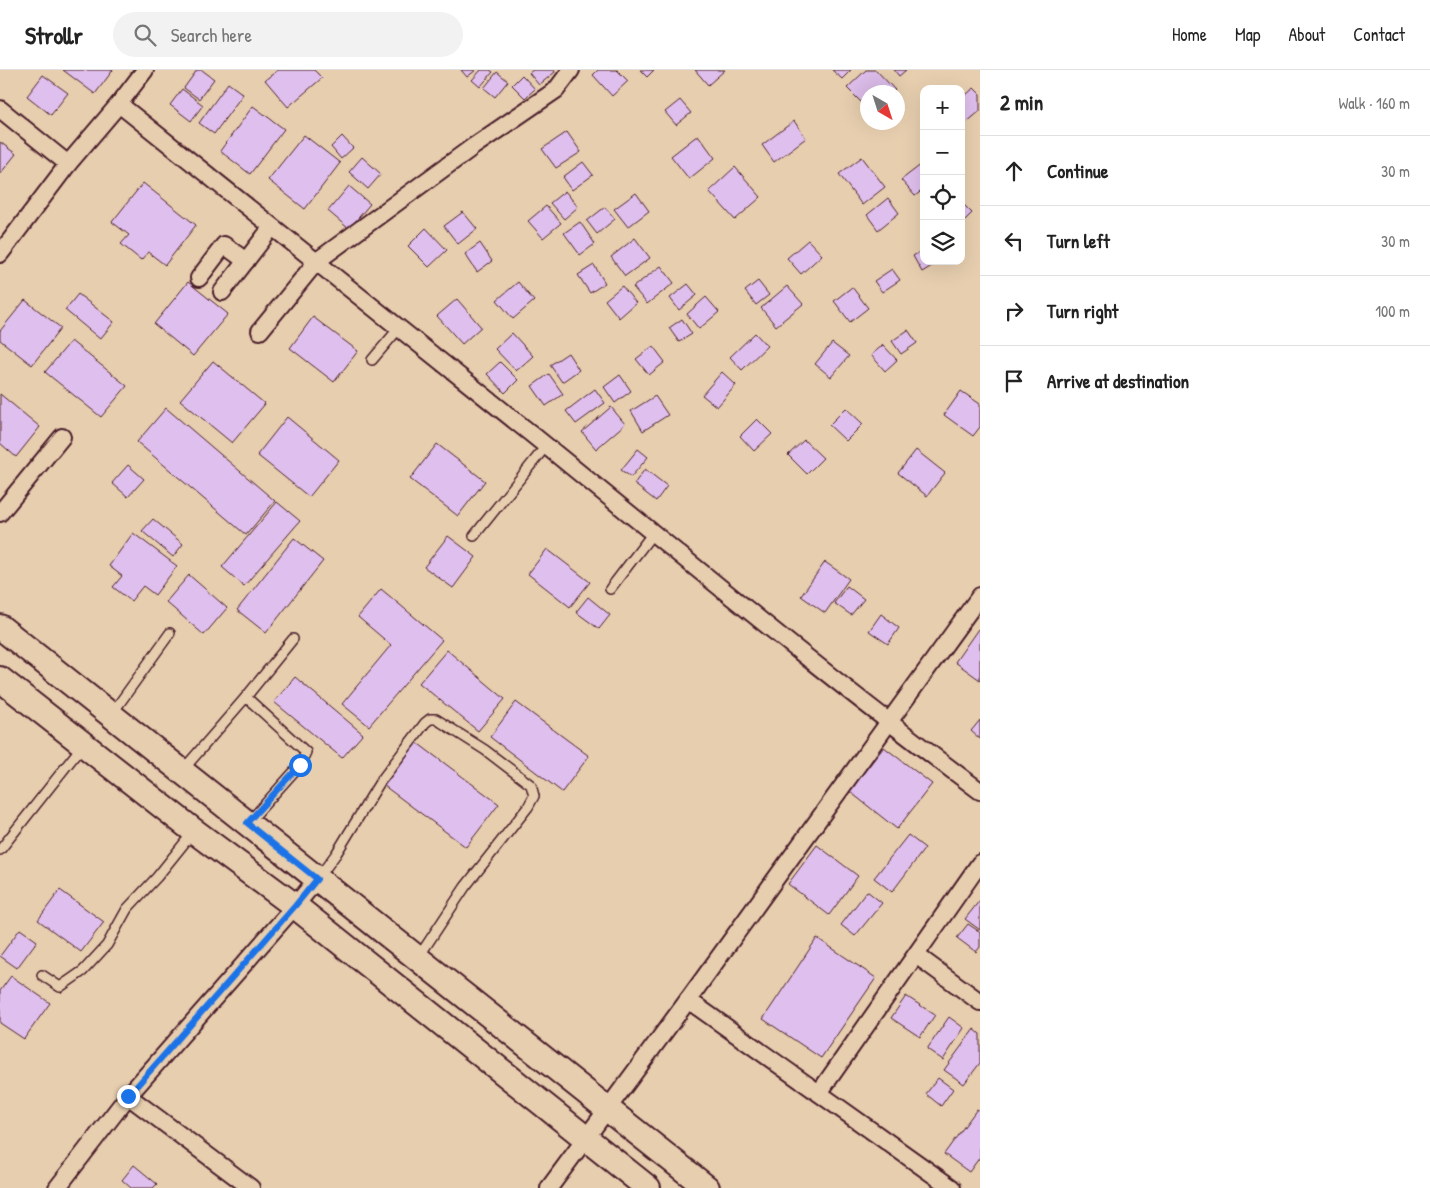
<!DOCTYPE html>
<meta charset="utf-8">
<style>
:root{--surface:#fff;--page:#f2f2f2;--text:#222;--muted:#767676;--line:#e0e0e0}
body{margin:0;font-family:"Patrick Hand",sans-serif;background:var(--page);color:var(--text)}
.controls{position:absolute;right:15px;top:15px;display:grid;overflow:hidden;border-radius:10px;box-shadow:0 5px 20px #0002}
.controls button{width:45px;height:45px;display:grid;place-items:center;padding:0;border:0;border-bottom:1px solid var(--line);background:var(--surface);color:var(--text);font:25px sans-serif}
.compass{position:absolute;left:860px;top:15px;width:45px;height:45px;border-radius:50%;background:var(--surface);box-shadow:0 5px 20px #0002;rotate:141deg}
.stop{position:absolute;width:15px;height:15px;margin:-11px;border:4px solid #1a73e8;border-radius:50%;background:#fff}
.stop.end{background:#1a73e8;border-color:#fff;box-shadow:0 1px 5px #0008}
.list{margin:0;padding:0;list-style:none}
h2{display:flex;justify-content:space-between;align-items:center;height:65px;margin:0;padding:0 20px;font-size:21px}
h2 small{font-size:16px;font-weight:400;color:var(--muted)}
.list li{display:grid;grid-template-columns:32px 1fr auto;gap:15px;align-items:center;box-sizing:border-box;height:70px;padding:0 20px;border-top:1px solid var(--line)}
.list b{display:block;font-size:19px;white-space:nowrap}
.list em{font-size:16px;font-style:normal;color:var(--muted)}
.icon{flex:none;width:28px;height:28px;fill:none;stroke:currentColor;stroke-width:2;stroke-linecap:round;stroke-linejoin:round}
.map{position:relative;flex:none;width:980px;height:1118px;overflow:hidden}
header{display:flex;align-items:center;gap:30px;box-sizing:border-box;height:70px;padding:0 25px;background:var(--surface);border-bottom:1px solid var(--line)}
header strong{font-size:24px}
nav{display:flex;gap:28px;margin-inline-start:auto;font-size:18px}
.search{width:350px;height:45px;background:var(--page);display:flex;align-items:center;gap:12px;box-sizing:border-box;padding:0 18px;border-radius:28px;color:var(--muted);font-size:19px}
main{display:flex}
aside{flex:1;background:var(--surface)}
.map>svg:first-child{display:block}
</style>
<header>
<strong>Strollr</strong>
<div class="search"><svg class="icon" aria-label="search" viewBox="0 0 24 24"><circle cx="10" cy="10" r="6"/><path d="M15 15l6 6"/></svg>Search here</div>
<nav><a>Home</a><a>Map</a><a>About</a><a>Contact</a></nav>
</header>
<main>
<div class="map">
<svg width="980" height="1118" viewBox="0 0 980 1118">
<rect width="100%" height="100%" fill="#e7ceaf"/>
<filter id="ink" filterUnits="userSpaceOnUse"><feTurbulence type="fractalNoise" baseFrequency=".02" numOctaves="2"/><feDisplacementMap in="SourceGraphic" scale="10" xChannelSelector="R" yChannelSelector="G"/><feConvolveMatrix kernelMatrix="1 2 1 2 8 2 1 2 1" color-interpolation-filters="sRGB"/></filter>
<g filter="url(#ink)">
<g fill="#dfbfed" stroke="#4a1f2b">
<polygon points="63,0 113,0 95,24"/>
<polygon points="197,0 202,0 214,9 199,29 184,18"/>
<polygon points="278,0 314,0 322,8 288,37 265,10"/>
<polygon points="461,0 476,0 467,7"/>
<polygon points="481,0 490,0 493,2 480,17 472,10"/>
<polygon points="533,0 554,0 555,2 539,15 529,3"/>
<polygon points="598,0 617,0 628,11 612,26 593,5"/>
<polygon points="640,0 654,0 647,7"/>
<polygon points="695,0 725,0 708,15"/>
<polygon points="832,0 851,0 842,9"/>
<polygon points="866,0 876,0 895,20 892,22 868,22 868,39 847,18"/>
<polygon points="894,0 906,0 899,6"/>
<polygon points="497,2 508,11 495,27 484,18"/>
<polygon points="43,5 68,23 51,45 27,26"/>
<polygon points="522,5 535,19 525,28 512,15"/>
<polygon points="228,13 243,24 214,64 199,53"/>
<polygon points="974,18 980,24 980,41 967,52 961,45 961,29"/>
<polygon points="182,19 203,35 191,51 170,35"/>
<polygon points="680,30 691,43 676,55 665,42"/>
<polygon points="253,36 284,59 250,104 220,81"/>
<polygon points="794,51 806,68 774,92 762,75"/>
<polygon points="567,62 581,82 556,98 542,79"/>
<polygon points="304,65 340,93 305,139 268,110"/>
<polygon points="698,65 715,88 689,109 671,86"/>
<polygon points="342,66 353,78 341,89 331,77"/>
<polygon points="0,72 16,84 0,104"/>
<polygon points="362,87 381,104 368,119 349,102"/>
<polygon points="862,87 885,117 862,135 839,104"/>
<polygon points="583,92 593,105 572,120 563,107"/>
<polygon points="922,94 924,97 924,119 915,126 901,110"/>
<polygon points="735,97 761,127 735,150 709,121"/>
<polygon points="143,113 196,155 165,195 148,182 141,190 121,174 129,165 112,152"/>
<polygon points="349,116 370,134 349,159 328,141"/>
<polygon points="565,121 578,137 564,149 550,133"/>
<polygon points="636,123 649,141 628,157 614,139"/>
<polygon points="888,128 899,143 878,160 867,145"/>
<polygon points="961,132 972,143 961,154"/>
<polygon points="546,136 561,153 543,168 528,151"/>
<polygon points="605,137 615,149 597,164 587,151"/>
<polygon points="463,142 477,159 458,174 444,156"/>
<polygon points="580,152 595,174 580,185 564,163"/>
<polygon points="426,158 447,180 429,197 408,176"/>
<polygon points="635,168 650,188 625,206 611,187"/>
<polygon points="808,170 822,185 801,204 787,188"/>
<polygon points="480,173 492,191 477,202 465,184"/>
<polygon points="924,179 924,191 940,191 922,202 913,186"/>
<polygon points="594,195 605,213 590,223 578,205"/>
<polygon points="661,196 674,213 647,234 633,217"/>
<polygon points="892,199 900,210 882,222 874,211"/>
<polygon points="758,211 769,225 756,235 745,221"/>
<polygon points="188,212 228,244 193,286 154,254"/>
<polygon points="518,212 534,231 513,249 497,230"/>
<polygon points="688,214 697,225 679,240 670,228"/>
<polygon points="622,216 636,233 619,248 605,230"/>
<polygon points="787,216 803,234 776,256 761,238"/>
<polygon points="852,217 868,238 850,252 834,231"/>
<polygon points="78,224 114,252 100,269 65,240"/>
<polygon points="706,227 719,242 699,259 687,244"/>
<polygon points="457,229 481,257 462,274 437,246"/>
<polygon points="25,230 61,258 32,295 0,270 0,261"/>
<polygon points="313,247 358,281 334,312 290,278"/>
<polygon points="682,249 692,264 679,272 669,258"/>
<polygon points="908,260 917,273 901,284 892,271"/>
<polygon points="512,263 533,286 516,301 495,279"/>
<polygon points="755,263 767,276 742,300 730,287"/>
<polygon points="71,271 127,316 101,347 45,302"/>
<polygon points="832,273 849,286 831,307 815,294"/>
<polygon points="883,275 897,290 885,301 871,285"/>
<polygon points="653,276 665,292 649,305 636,289"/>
<polygon points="568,283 579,300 562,312 550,295"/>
<polygon points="213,291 265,334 232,373 180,330"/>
<polygon points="500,292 518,310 505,323 487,304"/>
<polygon points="722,302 736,315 717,337 702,325"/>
<polygon points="549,304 563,324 546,336 532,316"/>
<polygon points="620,305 631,321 615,333 604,317"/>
<polygon points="595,319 605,333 576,354 566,341"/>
<polygon points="961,321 980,334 980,357 973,366 944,345"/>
<polygon points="0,324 40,357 16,387 0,373"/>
<polygon points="655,326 668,345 643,361 631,341"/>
<polygon points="611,337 625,354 596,379 582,362"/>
<polygon points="166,338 275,431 246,465 137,372"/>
<polygon points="846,338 863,354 846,371 829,355"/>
<polygon points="287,347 339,390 309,427 257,385"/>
<polygon points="757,349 772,364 754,381 740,366"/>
<polygon points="804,370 823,388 807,404 788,385"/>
<polygon points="437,374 485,411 458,446 410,409"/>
<polygon points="638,379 648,387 631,407 621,400"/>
<polygon points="916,380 945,403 927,426 898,403"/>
<polygon points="128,395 144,409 128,427 112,413"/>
<polygon points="645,399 667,416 656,431 634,414"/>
<polygon points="277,432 300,451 244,516 222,497"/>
<polygon points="153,449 183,474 173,487 142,461"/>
<polygon points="133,463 177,496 155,525 143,516 131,531 113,517 122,506 109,496"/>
<polygon points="448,466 476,487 453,518 424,497"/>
<polygon points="294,468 323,491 266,563 237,540"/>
<polygon points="547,479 590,512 570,537 528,504"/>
<polygon points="825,492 849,509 825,543 801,526"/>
<polygon points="189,505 227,538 204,565 166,532"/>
<polygon points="847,516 864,529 851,545 834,533"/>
<polygon points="381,519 442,570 369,656 342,634 391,575 358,547"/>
<polygon points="588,527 610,545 599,559 576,542"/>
<polygon points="881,544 899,558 888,574 869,561"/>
<polygon points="978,559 980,560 980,610 955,592"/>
<polygon points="447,580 505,629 478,661 419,613"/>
<polygon points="295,607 363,664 342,688 274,632"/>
<polygon points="516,632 589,686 562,722 490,667"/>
<polygon points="980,650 980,669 971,661"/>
<polygon points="416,672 499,734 466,777 383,715"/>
<polygon points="884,677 932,714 897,759 849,721"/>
<polygon points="908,765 925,778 892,822 874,808"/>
<polygon points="817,775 858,806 829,845 788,814"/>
<polygon points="60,820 104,852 81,882 38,850"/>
<polygon points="867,821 882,833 855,866 841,855"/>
<polygon points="980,830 980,860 965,849"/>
<polygon points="968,854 980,862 980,877 976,882 957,868"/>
<polygon points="20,859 37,871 17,898 0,886"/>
<polygon points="817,868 876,908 821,988 763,949"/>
<polygon points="11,906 50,933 24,969 0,953 0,921"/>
<polygon points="906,926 935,945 920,967 891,948"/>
<polygon points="949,947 964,958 943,990 927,979"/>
<polygon points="974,959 980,964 980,993 964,1014 944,1000"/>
<polygon points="938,1008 953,1019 941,1036 926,1024"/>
<polygon points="977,1039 980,1041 980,1087 969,1102 944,1084"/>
<polygon points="134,1095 157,1114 153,1118 131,1118 122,1110"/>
</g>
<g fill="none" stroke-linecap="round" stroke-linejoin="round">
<defs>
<g id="service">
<polyline points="372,290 400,257"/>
<polyline points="474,466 546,376"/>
<polyline points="610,519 653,463"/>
<polyline points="246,627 293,569"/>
<polyline points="111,645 170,563"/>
<polyline points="182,701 246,627 306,682 300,695 248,753"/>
<polyline points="0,780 83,675"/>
<polyline points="319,807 336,784 380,712 425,653 430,649 436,649 485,680 531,715 534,726 528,737 465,817 418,888"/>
<polyline points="42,905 60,917 83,901 107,875 127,839 157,807 194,761"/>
</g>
<g id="minor">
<polyline points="119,34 145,0"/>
<polyline points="0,39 68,94"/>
<path d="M0,184L68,94L119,34C257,146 396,255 534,366C682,486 828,608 980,721"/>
<polyline points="199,208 224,175 246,191"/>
<polyline points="222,222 272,157"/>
<polyline points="260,261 317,191 474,76 556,20 571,0"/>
<polyline points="0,443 62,367"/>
<polyline points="916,885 980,932"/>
<polyline points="688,930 952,1118"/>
<polyline points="819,1023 980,793"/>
<polyline points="128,1026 251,1118"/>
<polyline points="57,1118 128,1026 295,836 317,809"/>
<polyline points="549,1118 688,930 980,526"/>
</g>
<g id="secondary">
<polyline points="0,557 707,1118"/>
<polyline points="0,609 194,761 295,836 648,1118"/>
</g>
</defs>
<use href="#service" stroke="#4a1f2b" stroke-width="12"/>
<use href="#minor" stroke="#4a1f2b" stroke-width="20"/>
<use href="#secondary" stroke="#4a1f2b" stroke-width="28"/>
<use href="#service" stroke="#e7ceaf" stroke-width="9"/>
<use href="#minor" stroke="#e7ceaf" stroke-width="16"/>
<use href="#secondary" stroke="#e7ceaf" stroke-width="24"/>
</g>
</g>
<g fill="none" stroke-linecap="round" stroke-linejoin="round" filter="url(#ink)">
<polyline stroke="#1a73e8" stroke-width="6" points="128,1026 295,836 317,809 247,753 300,695"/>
</g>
</svg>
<div class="controls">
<button>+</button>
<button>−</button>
<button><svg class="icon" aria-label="locate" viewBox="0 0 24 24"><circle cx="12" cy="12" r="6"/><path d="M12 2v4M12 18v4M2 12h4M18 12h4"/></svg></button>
<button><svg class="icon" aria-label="layers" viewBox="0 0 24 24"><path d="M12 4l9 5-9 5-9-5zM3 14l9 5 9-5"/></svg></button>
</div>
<svg class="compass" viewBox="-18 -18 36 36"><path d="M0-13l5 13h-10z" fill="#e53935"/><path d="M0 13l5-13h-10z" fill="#767676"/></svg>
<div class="stop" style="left:300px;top:695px"></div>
<div class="stop end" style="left:128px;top:1026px"></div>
</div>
<aside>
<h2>2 min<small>Walk · 160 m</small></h2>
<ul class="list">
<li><svg class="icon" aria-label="ahead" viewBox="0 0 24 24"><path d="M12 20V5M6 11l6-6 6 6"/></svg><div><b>Continue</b></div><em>30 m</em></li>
<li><svg class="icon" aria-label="left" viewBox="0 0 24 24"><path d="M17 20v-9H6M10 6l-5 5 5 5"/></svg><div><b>Turn left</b></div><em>30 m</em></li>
<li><svg class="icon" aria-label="right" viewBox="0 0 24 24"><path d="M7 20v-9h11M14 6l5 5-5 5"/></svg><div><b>Turn right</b></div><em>100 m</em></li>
<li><svg class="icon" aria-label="arrive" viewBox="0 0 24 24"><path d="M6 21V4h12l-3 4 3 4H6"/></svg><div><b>Arrive at destination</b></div></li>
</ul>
</aside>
</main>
